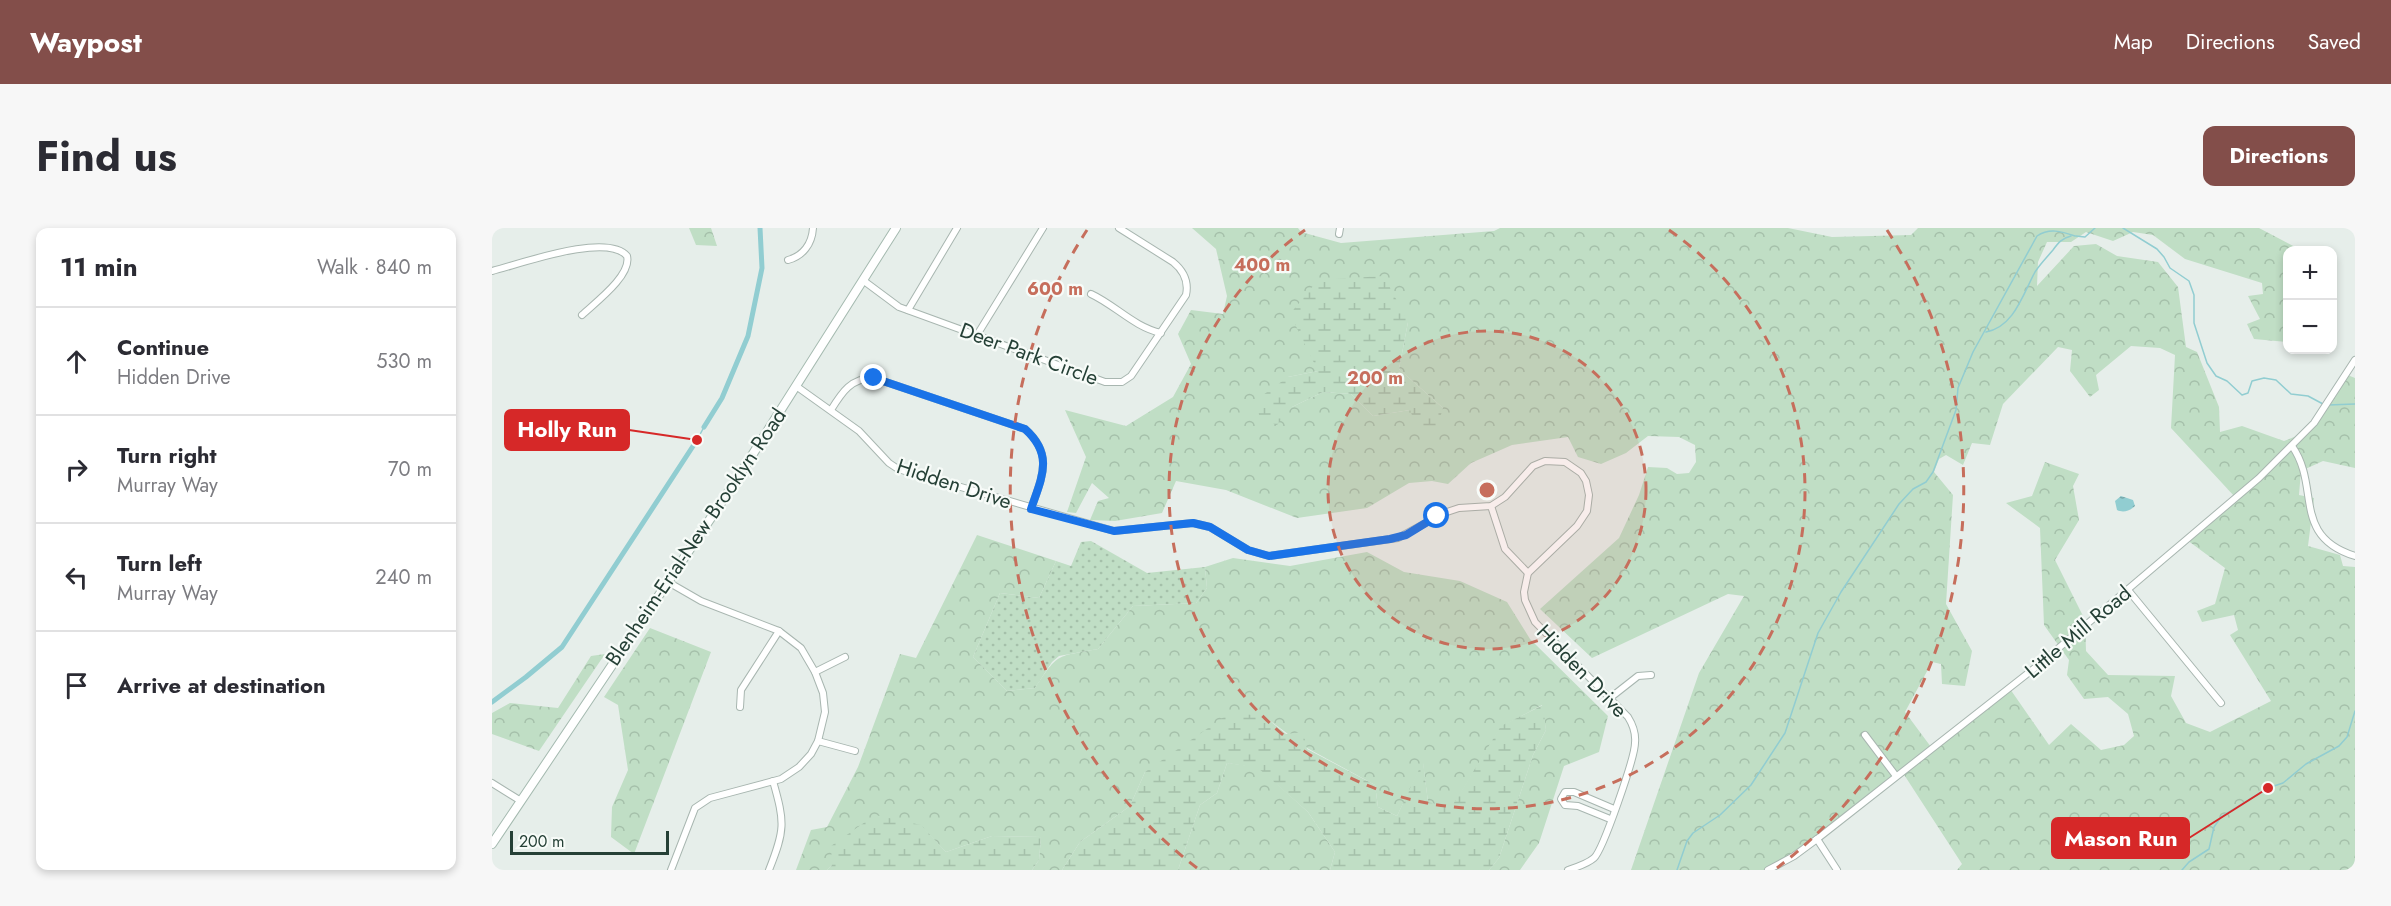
<!DOCTYPE html>
<meta charset="utf-8">
<style>
:root{--surface:#fff;--page:#f7f7f7;--text:#2b2b33;--muted:#7c7c81;--line:#e1e1e2;--accent:#834e4a}
body{margin:0;font-family:Jost,sans-serif;background:var(--page);color:var(--text)}
.controls{position:absolute;right:18px;top:18px;display:grid;overflow:hidden;border-radius:12px;box-shadow:0 3px 9px #0003}
.controls button{width:54px;height:54px;display:grid;place-items:center;padding:0;border:0;border-bottom:2px solid var(--line);background:var(--surface);color:var(--text);font:30px sans-serif}
.scale{position:absolute;left:18px;bottom:15px;width:159px;box-sizing:border-box;padding-left:6px;border:3px solid #254036;border-top:0;font-size:16px;line-height:21px;white-space:nowrap;color:#254036;-webkit-text-stroke:4px #f7fbf8;paint-order:stroke}
.stop{position:absolute;width:18px;height:18px;margin:-14px;border:4px solid #1a73e8;border-radius:50%;background:#fff}
.stop.end{background:#1a73e8;border-color:#fff;box-shadow:0 2px 6px #0008}
.list{margin:0;padding:0;list-style:none}
h2{display:flex;justify-content:space-between;align-items:center;height:78px;margin:0;padding:0 24px;font-size:26px}
h2 small{font-size:20px;font-weight:400;color:var(--muted)}
.list li{display:grid;grid-template-columns:39px 1fr auto;gap:18px;align-items:center;box-sizing:border-box;height:108px;padding:0 24px;border-top:2px solid var(--line)}
.list b{display:block;font-size:22px;white-space:nowrap}
.list p{margin:0;font-size:20px;white-space:nowrap;color:var(--muted)}
.list em{font-size:20px;font-style:normal;color:var(--muted)}
.icon{flex:none;width:33px;height:33px;fill:none;stroke:currentColor;stroke-width:2;stroke-linecap:round;stroke-linejoin:round}
.map{position:relative;flex:none;width:1863px;height:642px;overflow:hidden;border-radius:12px}
header{display:flex;align-items:center;gap:36px;box-sizing:border-box;height:84px;padding:0 30px;background:var(--accent);color:#fff}
header strong{font-size:28px}
nav{display:flex;gap:33px;margin-inline-start:auto;font-size:21px}
.intro{display:flex;align-items:center;justify-content:space-between;box-sizing:border-box;height:144px;padding:0 36px}
h1{margin:0;font-size:42px}
.button{padding:15px 27px;border-radius:12px;background:var(--accent);color:#fff;font-size:21px;font-weight:700}
main{display:flex;gap:36px;padding:0 36px}
aside{flex:1;background:var(--surface);border-radius:12px;box-shadow:0 3px 9px #0003}
.map>svg:first-child{display:block}
</style>
<header>
<strong>Waypost</strong>
<nav><a>Map</a><a>Directions</a><a>Saved</a></nav>
</header>
<div class="intro"><h1>Find us</h1><a class="button">Directions</a></div>
<main>
<aside>
<h2>11 min<small>Walk · 840 m</small></h2>
<ul class="list">
<li><svg class="icon" aria-label="ahead" viewBox="0 0 24 24"><path d="M12 20V5M6 11l6-6 6 6"/></svg><div><b>Continue</b><p>Hidden Drive</p></div><em>530 m</em></li>
<li><svg class="icon" aria-label="right" viewBox="0 0 24 24"><path d="M7 20v-9h11M14 6l5 5-5 5"/></svg><div><b>Turn right</b><p>Murray Way</p></div><em>70 m</em></li>
<li><svg class="icon" aria-label="left" viewBox="0 0 24 24"><path d="M17 20v-9H6M10 6l-5 5 5 5"/></svg><div><b>Turn left</b><p>Murray Way</p></div><em>240 m</em></li>
<li><svg class="icon" aria-label="arrive" viewBox="0 0 24 24"><path d="M6 21V4h12l-3 4 3 4H6"/></svg><div><b>Arrive at destination</b></div></li>
</ul>
</aside>
<div class="map">
<svg width="1863" height="642" viewBox="0 0 1863 642">
<defs>
<pattern id="grass-dots" width="8" height="8" patternUnits="userSpaceOnUse" patternTransform="scale(1.5)"><rect width="8" height="8" fill="#c0dec5"/><path d="M2 2h.1M6 6h.1" fill="none" stroke="#a5c0aa" stroke-width="1.8" stroke-linecap="round"/></pattern>
<pattern id="forest-crowns" width="20" height="18" patternUnits="userSpaceOnUse" patternTransform="scale(1.5)"><rect width="20" height="18" fill="#c0dec5"/><path d="M2 6a3 3 0 1 1 6 0M12 15a3 3 0 1 1 6 0" fill="none" stroke="#a5c0aa"/></pattern>
<pattern id="wetland-marsh" width="20" height="14" patternUnits="userSpaceOnUse" patternTransform="scale(1.5)"><rect width="20" height="14" fill="#c0dec5"/><path d="M1 5h8M5 5V1M11 12h8M15 12V8" fill="none" stroke="#a5c0aa"/></pattern>
<pattern id="water-ripples" width="26" height="14" patternUnits="userSpaceOnUse" patternTransform="scale(1.5)"><rect width="26" height="14" fill="#91cdd1"/><path d="M2 4q2-2 4 0t4 0M15 11q2-2 4 0t4 0" fill="none" stroke="#76a8aa"/></pattern>
</defs>
<rect width="100%" height="100%" fill="#e6eeea"/>
<polygon fill="url(#grass-dots)" points="599,313 655,345 713,339 715,360 704,375 641,378 606,421 567,428 560,434 543,460 515,463 481,429 508,365 547,370 564,333 579,338 589,314"/>
<g fill="url(#forest-crowns)" fill-rule="evenodd">
<polygon points="197,0 219,0 225,18 204,17"/>
<path d="M700,0H806L809,4L849,15L1002,3L1008,0H1296L1340,9L1419,7L1426,0H1767L1809,22H1796L1795,114L1762,111L1755,96L1768,91L1756,68L1771,66L1770,55L1693,31L1661,7L1641,4L1621,13L1594,4L1579,14H1555L1546,34L1545,58L1582,18L1604,16L1625,28L1666,34L1686,59L1694,119L1705,124L1727,179L1728,204L1750,198L1792,213L1812,205L1853,146L1863,150V240L1831,233L1809,243L1807,267L1822,270L1816,318L1848,327L1851,338L1863,339V642H1465L1470,636L1409,542L1281,642H1139L1207,445L1252,368L1236,366L1100,430L1048,381L1127,310L1147,267L1156,239L1175,240L1185,246L1197,245L1204,234L1203,217L1187,209L1156,208L1134,225L1109,236L1086,229L1076,209L1020,217L979,235L956,256L940,253L917,255L875,280L805,290L734,262L684,253L670,285L623,293L598,292L606,273L617,270L600,255L584,285L575,284L594,229L573,182L634,198L681,169L699,136L686,106L699,82L731,86L735,68L724,21ZM916,94L907,141L951,180L918,182L881,188L859,166L831,164L800,179L796,149L826,143ZM1639,118L1668,120L1683,127L1679,200L1743,269L1695,312L1733,340L1723,376L1705,383L1710,394L1742,387L1746,402L1738,407L1779,473L1718,504L1694,495L1679,468L1683,448L1616,447L1594,423L1593,392L1563,332L1587,292L1581,258L1587,246L1553,234L1540,268L1514,275L1548,300L1552,397L1577,432L1575,447L1592,471L1616,469L1636,486L1642,508L1632,517L1609,522L1579,496L1557,517L1516,458L1439,519L1413,484L1440,434L1449,436L1450,456L1473,458L1480,423L1454,376L1461,267L1442,244L1447,231L1454,227L1471,237L1480,215L1498,217L1511,176L1566,119L1580,122L1578,143L1598,169L1607,162L1604,147Z"/>
<path d="M485,307L564,333L547,370L508,365L481,429L515,463L543,460C567,424 564,429 606,421L641,378L704,375L715,360L713,339L741,330L798,338L875,324L912,344L968,353L1015,374L1038,411L1116,488L1107,524L1072,538L1047,615L1028,642H997L1007,630L1041,527L1054,502L1050,477L1009,499L959,581L936,574L931,535L905,588L886,579L883,557L815,520L773,489L653,544L638,578L588,614L570,642H540L547,632L549,609L500,608L454,624L429,598L340,637L335,642H304L319,602L335,599L366,539L408,426L424,430Z"/>
<polygon points="158,400 219,424 142,626 119,609 120,579 136,542 126,477 112,469"/>
<polygon points="113,426 47,523 0,506 0,485 18,475 66,480 99,428"/>
<polygon points="735,535 766,539 816,584 843,624 838,642 686,642 708,577 725,565"/>
</g>
<g fill="url(#wetland-marsh)">
<polygon points="892,48 916,94 907,141 951,180 944,203 927,205 918,182 881,188 859,166 831,164 800,179 785,197 768,192 764,172 796,149 826,143 798,86 826,52"/>
<polygon points="1051,477 1054,502 1041,527 1007,630 997,642 838,642 843,624 816,584 766,540 735,535 725,565 708,577 686,642 570,642 588,614 638,578 653,544 739,484 773,489 794,506 811,504 815,521 883,557 886,579 905,588 931,533 936,574 959,580 1009,498"/>
<polygon points="383,587 429,597 454,624 500,608 549,609 547,632 540,642 335,642 340,637 339,618"/>
</g>
<path fill="url(#water-ripples)" d="M1629,268L1641,272L1643,278C1638,283 1631,285 1625,282L1623,273Z"/>
<g fill="none" stroke-linecap="round" stroke-linejoin="round">
<g stroke="#91cdd1" stroke-width="1.5">
<polyline points="1631,0 1665,21 1672,29 1678,40 1697,53 1702,67 1702,95 1715,135 1724,148 1735,153 1750,167 1756,165 1760,153 1772,150 1784,152 1799,166 1816,168 1831,176"/>
<polyline points="1584,8 1593,9 1603,0"/>
<path d="M1494,104C1522,99 1531,66 1543,44C1548,36 1555,29 1561,22C1566,15 1570,10 1579,8"/>
<polyline points="1836,177 1863,176"/>
<polyline points="205,212 212,199"/>
<path d="M1185,642L1195,613L1201,605L1228,587L1259,557L1293,505L1326,405L1349,364L1407,276L1421,261L1434,254L1441,244L1464,182L1466,160L1481,124L1545,8C1557,0 1569,3 1583,8"/>
<polyline points="1690,642 1697,634 1717,621 1722,599 1729,589 1776,560 1791,555 1814,536 1847,518 1855,509 1863,483"/>
</g>
<g stroke="#91cdd1" stroke-width="5">
<polyline points="212,199 230,170 256,108 270,40 268,0"/>
<polyline points="0,474 34,449 70,419 205,212"/>
</g>
<defs>
<g id="street">
<polyline points="847,6 848,0"/>
<path d="M296,32C311,28 320,16 321,0"/>
<path d="M0,43C28,36 115,4 135,28C140,47 104,74 90,87"/>
<path d="M372,53L407,79L613,154H630L639,148L694,67C697,53 692,43 681,34L627,0"/>
<path d="M599,66C623,77 642,99 669,105"/>
<polyline points="416,82 465,0"/>
<polyline points="485,107 551,0"/>
<path d="M304,158L367,203L397,235L406,241L622,303L701,295L718,299L756,322L777,328L906,310L952,285L967,280L999,278L1013,269L1041,238L1053,233L1073,234L1089,245L1094,253L1097,267L1095,283L1085,298L1036,345L1032,364L1033,372L1043,394L1136,489C1141,497 1144,505 1143,515C1143,529 1111,622 1102,630C1095,636 1085,639 1076,642"/>
<path d="M339,182C350,164 359,150 382,150L533,201C562,226 550,249 539,281"/>
<path d="M1800,218C1829,259 1799,308 1863,328"/>
<polyline points="999,278 1013,321 1036,345"/>
<polyline points="176,354 209,373 287,403 309,420 323,444 331,465 333,484 326,513 319,526 307,539 289,551 218,570 203,580 179,642"/>
<polyline points="1636,362 1729,475"/>
<polyline points="323,444 353,429"/>
<polyline points="1118,470 1146,448 1159,447"/>
<polyline points="248,479 249,462 287,403"/>
<polyline points="1373,507 1404,548"/>
<polyline points="326,513 363,523"/>
<polyline points="0,555 29,573"/>
<polyline points="1118,591 1086,578 1073,577 1069,571 1073,564 1082,564 1122,581"/>
<polyline points="1325,611 1345,642"/>
<path d="M277,642C293,602 293,595 281,553"/>
<polyline points="1276,642 1302,628 1325,611 1549,435 1767,250 1822,195 1863,132"/>
</g>
<polyline id="secondary" points="0,616 245,251 404,0"/>
</defs>
<use href="#street" stroke="#a8b6b0" stroke-width="8"/>
<use href="#secondary" stroke="#a5bab0" stroke-width="10"/>
<use href="#street" stroke="#fff" stroke-width="6"/>
<use href="#secondary" stroke="#fff" stroke-width="8"/>
</g>
<g fill="none" stroke-linecap="round" stroke-linejoin="round">
<path stroke="#1a73e8" stroke-width="8" d="M382,150L533,201C562,227 550,249 539,281L622,303L701,295L718,299L756,322L777,328L898,311L914,307L945,288"/>
</g>
<circle cx="995" cy="262" r="159" fill="#c66e5c" fill-opacity=".12"/>
<g fill="none" stroke="#c66e5c" stroke-width="3" stroke-dasharray="10 8">
<circle cx="995" cy="262" r="159"/>
<path d="M1177 2A318 318 0 1 1 813 2"/>
<path d="M705 640A477 477 0 0 1 595 2M1395 2A477 477 0 0 1 1285 640"/>
</g>
<g text-anchor="middle" stroke-width="4.5" stroke-linejoin="round" paint-order="stroke">
<g font-size="21" fill="#254036" stroke="#f7fbf8">
<text transform="translate(537 126) rotate(20)" y="7">Deer Park Circle</text>
<text transform="translate(462 256) rotate(18)" y="7">Hidden Drive</text>
<text transform="translate(204 309) rotate(-56)" y="7">Blenheim-Erial-New Brooklyn Road</text>
<text transform="translate(1586 404) rotate(-40)" y="7">Little Mill Road</text>
<text transform="translate(1090 443) rotate(46)" y="7">Hidden Drive</text>
</g>
</g>
<circle cx="995" cy="262" r="9" fill="#c66e5c" stroke="#f7fbf8" stroke-width="3"/>
<g font-size="18" text-anchor="middle" font-weight="bold" fill="#c66e5c" stroke="#f7fbf8" stroke-width="4.5" stroke-linejoin="round" paint-order="stroke">
<text x="770" y="43">400 m</text>
<text x="563" y="67">600 m</text>
<text x="883" y="156">200 m</text>
</g>
<path fill="none" stroke="#d62828" stroke-width="2" d="M205 212L137 202M1776 560L1697 610"/>
<g fill="#d62828" stroke="#f7fbf8" stroke-width="2">
<circle cx="205" cy="212" r="6"/>
<circle cx="1776" cy="560" r="6"/>
</g>
<g fill="#d62828" stroke="#d62828" stroke-width="2">
<rect x="13" y="182" width="124" height="40" rx="6"/>
<rect x="1560" y="590" width="137" height="40" rx="6"/>
</g>
<g font-size="22" text-anchor="middle" font-weight="bold" fill="#fff">
<text x="75" y="209">Holly Run</text>
<text x="1629" y="618">Mason Run</text>
</g>
</svg>
<div class="controls">
<button>+</button>
<button>−</button>
</div>
<div class="scale">200 m</div>
<div class="stop" style="left:945px;top:288px"></div>
<div class="stop end" style="left:382px;top:150px"></div>
</div>
</main>
